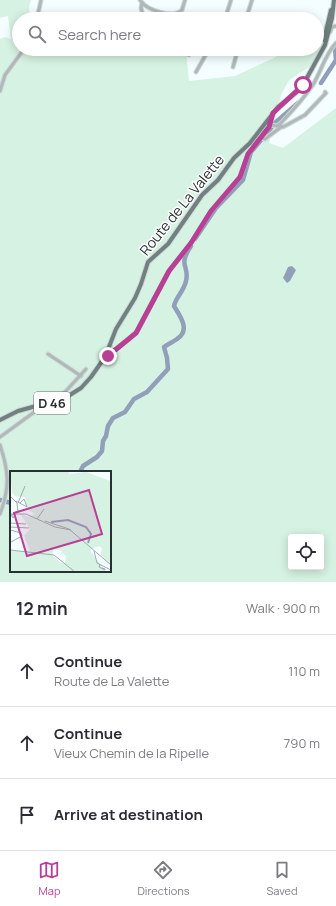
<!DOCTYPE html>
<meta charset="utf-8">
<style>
:root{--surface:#fff;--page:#f2f2f3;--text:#2b2b33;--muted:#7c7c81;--line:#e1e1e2;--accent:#b73f94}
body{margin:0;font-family:Manrope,sans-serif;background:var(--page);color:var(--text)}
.controls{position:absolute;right:12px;bottom:12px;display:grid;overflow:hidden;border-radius:4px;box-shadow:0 2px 10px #0003}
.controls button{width:36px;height:36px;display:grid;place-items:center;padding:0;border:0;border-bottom:1px solid var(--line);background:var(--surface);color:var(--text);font:20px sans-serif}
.stop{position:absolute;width:12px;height:12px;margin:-9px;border:3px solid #b73f94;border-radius:50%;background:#fff}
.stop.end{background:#b73f94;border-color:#fff;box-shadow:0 1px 4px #0008}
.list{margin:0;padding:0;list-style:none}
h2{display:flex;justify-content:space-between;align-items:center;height:52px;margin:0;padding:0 16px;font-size:17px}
h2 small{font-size:13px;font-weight:400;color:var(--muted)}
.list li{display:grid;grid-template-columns:26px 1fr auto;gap:12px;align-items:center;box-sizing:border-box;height:72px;padding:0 16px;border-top:1px solid var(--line)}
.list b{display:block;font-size:15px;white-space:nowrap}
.list p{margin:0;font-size:13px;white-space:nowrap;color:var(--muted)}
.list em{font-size:13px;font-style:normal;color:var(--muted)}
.icon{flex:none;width:22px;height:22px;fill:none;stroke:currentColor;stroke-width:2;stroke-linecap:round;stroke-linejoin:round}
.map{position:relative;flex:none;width:336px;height:582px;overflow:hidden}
.search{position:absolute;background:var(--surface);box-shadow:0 2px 10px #0003;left:12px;right:12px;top:12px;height:44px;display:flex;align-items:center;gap:10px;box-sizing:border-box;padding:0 14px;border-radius:22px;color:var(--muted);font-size:15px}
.sheet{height:268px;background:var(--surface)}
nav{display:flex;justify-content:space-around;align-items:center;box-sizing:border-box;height:56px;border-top:1px solid var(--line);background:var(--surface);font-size:11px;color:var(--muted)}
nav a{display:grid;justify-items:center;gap:2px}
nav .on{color:var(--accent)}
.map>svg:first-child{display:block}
</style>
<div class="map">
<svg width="336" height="582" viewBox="0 0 336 582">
<rect width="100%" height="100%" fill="#f4fdff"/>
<path fill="#d6f2e2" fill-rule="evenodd" d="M0,0H31L29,6L30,19H19V49H183L186,51L189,81L235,76L276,57L282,49H317V41L324,42L323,58L289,80L281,95L269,143L283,148L336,108V582H0V39L5,37L11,39L8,16L0,18ZM11,472H110V571H11ZM291,537H321V567H291Z"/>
<polygon fill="#919fb9" points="292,266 296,270 290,281 287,283 283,278 288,267"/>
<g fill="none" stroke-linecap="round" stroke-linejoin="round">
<g stroke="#919fb9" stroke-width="4.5">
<polyline points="321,83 336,60 335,49"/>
<polyline points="243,180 251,152 276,122 298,103"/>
<polyline points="195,239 216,208 242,181"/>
<path d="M80,472L83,466L97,457L102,451L103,441L106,436L108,426L113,418L125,412L134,399L147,392L168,369L167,358L164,347C168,344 173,342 177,339C191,330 180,316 174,306C176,297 184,291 186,281C190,265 177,267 191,246"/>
<polyline points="0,500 11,503"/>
</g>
<defs>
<g id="minor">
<path d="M140,0C146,10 173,19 182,10L185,0"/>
<polyline points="142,3 141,8 144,19"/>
<polyline points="37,19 41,0"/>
<polyline points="225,19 231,0"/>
<polyline points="246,19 252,0"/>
<polyline points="330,32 332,27 336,26"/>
<polyline points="182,49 183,53 189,55 192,49"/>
<polyline points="233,67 238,49"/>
<polyline points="196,72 209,49"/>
<polyline points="0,91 5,75 24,49"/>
<path d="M271,125L277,126L280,124C292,111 304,99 314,83C322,69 325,55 336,43"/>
<polyline points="278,125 283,127 305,115 326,93 325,92"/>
<polyline points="261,138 265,139 281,127"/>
<polyline points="48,354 81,376"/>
<polyline points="103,356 107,356 137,332 169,271 191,243 211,211 240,177 248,154 269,127 273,113"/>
<polyline points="54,400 66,391 86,369"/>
<polyline points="0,437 44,405"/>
<path d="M0,445C9,472 10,487 0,514"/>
</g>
<g id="major">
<polyline points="324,40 331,10"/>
<polyline points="0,420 18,411 65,398 81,388 91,377 105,357 116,329 135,298 141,284 148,262 168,244 202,195 218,180 234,158 250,143 278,107 298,91 303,85 325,45 332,18 334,0"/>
</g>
</defs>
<use href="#minor" stroke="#cfd8da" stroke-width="5"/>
<use href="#major" stroke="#cfd8da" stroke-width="6"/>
<use href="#minor" stroke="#afb9b7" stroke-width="3"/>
<use href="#major" stroke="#70817f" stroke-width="4"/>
</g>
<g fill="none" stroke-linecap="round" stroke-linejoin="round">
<polyline stroke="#b73f94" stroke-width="5" points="108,356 136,333 169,271 191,243 211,211 240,177 248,154 269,127 273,113 303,85"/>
</g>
<g text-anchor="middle" stroke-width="3" stroke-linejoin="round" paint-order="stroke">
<rect fill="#fff" stroke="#686e70" stroke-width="1" x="34" y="392" width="36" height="22" rx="3"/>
<g font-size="13" font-weight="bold" fill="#273032">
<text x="52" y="408">D 46</text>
</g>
<g font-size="14" fill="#273032" stroke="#fff">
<text transform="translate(182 205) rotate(-51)" y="5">Route de La Valette</text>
</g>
</g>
<g transform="translate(10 471)">
<rect width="101" height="101" fill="#f4fdff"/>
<path d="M0,0H57L60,3L76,1L100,10L101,94L91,84L92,77L89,75L81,78V81L96,101H0V80H20L14,65L20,58L10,42L18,46L25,43L17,38L15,26L5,25L2,21ZM44,78L52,80L50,84L53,82L56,85L55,92H51L42,84Z" fill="#d6f2e2" fill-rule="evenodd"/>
<path fill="none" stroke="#919fb9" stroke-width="2" d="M41,51L58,49L76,56L81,63L78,72"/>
<path fill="none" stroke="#a2abad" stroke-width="1" d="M0,25L7,32L8,42M6,30L17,36L14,28L10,32M8,32L15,15M0,43H16L45,56L61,59M1,46V44H2L3,43H5V44L3,47V46L2,44V43M27,48L34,38M35,50L59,58M0,52L16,53M0,56L19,57M59,58L101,94M0,59L11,62L12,65L1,71M73,69L87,65M0,79L44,84L65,101M84,80L87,92L101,99M90,93L89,96L95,99V98L92,97"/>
<path fill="#b73f94" fill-opacity="0.15" stroke="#b73f94" stroke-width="2" d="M79,19L92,63L17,85L4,42Z"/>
<rect width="101" height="101" fill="none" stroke="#273032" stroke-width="2"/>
</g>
</svg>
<div class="controls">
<button><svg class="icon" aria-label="locate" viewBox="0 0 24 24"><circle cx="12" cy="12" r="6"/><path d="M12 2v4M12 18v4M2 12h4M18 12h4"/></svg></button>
</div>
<div class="stop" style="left:303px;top:85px"></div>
<div class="stop end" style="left:108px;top:356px"></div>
<div class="search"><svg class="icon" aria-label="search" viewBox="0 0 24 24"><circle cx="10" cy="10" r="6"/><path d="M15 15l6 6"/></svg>Search here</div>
</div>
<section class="sheet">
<h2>12 min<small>Walk · 900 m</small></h2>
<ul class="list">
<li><svg class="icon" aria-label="ahead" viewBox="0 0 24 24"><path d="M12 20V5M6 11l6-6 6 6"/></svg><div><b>Continue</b><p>Route de La Valette</p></div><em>110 m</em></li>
<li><svg class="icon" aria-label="ahead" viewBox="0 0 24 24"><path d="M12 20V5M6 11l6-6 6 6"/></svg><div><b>Continue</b><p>Vieux Chemin de la Ripelle</p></div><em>790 m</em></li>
<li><svg class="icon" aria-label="arrive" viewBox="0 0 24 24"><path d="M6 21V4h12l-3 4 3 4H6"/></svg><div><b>Arrive at destination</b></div></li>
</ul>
</section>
<nav>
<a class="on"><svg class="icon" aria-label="map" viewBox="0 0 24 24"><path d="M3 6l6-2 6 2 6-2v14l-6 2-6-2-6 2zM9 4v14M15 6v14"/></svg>Map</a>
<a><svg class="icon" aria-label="directions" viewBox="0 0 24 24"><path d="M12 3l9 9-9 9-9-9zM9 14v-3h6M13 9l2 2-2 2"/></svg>Directions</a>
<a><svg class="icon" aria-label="saved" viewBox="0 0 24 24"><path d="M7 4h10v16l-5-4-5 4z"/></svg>Saved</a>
</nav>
